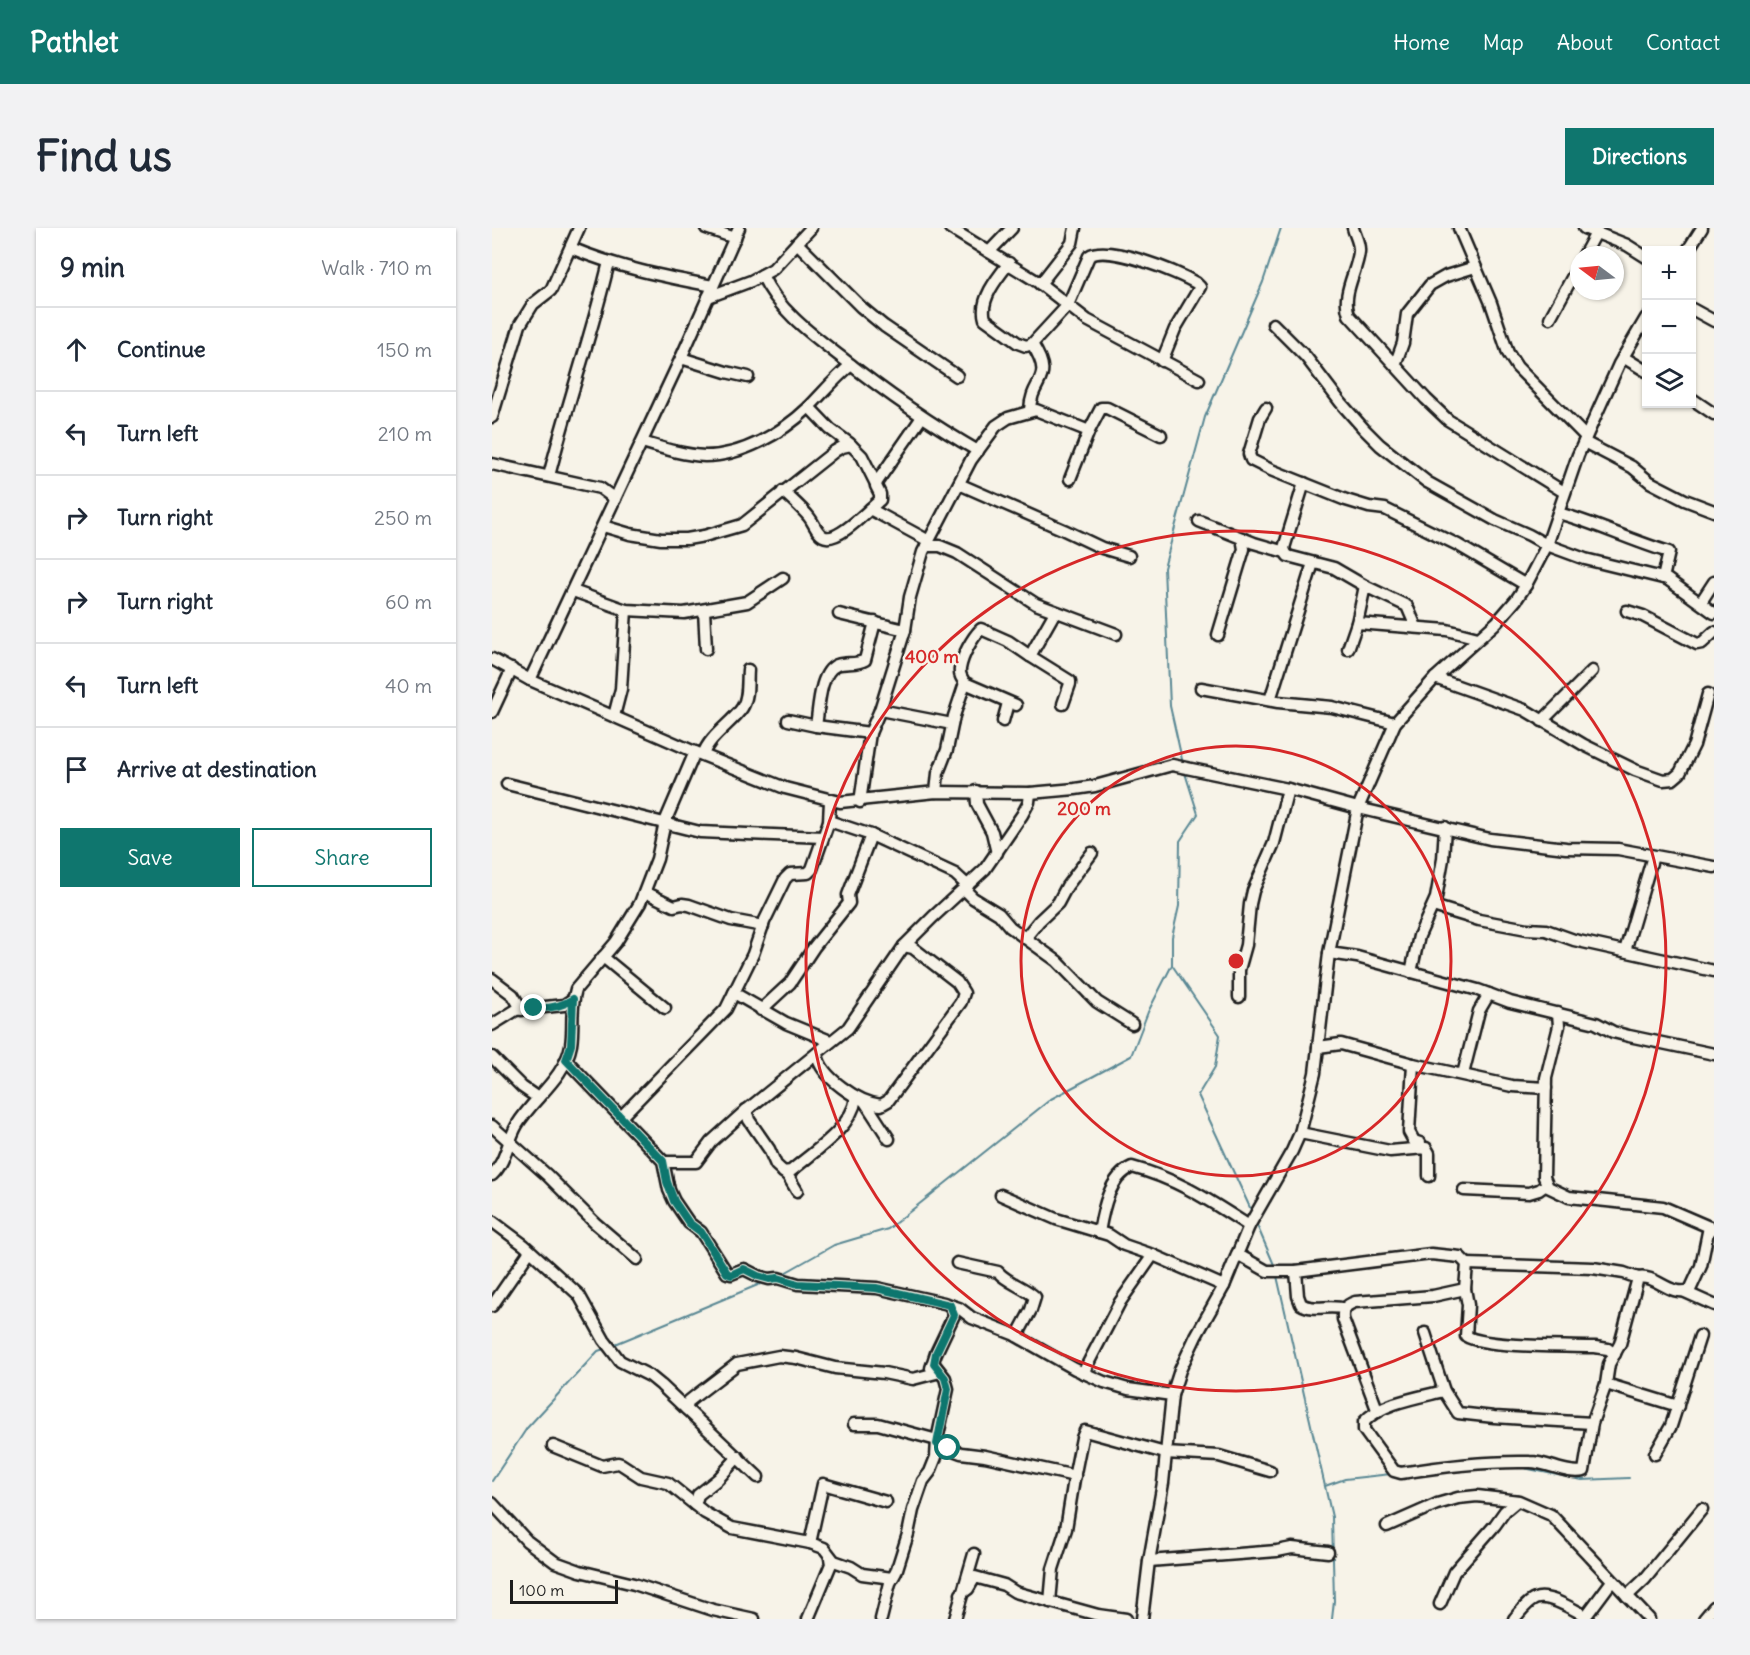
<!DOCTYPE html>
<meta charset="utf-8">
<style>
:root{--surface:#fff;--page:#f2f2f3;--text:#1f2937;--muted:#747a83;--line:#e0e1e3;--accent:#0f766e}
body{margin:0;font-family:Delius,sans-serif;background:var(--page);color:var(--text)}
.controls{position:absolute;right:18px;top:18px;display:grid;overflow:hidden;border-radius:0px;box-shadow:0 2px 4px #0004}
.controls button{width:54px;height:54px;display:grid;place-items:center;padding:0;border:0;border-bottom:2px solid var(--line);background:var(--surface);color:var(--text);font:30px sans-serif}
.compass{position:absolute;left:1078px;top:18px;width:54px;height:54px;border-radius:50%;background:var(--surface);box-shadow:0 2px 4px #0004;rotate:286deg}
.scale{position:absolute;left:18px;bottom:15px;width:108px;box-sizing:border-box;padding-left:6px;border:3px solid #1c1c1c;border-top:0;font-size:16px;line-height:21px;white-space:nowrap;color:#1c1c1c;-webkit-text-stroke:4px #f7f3e8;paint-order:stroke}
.stop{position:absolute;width:18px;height:18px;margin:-14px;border:4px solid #0f766e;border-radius:50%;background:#fff}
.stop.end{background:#0f766e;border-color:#fff;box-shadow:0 2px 6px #0008}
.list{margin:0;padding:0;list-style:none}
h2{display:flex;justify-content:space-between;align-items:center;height:78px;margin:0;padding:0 24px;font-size:26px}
h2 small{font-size:20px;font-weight:400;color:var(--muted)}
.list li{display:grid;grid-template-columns:39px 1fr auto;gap:18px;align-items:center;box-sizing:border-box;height:84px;padding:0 24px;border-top:2px solid var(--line)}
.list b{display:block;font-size:22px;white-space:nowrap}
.list em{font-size:20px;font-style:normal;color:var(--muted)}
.actions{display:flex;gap:12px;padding:18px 24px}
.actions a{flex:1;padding:14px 0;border:2px solid var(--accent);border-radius:0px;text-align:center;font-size:21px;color:var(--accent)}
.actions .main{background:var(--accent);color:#fff}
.icon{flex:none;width:33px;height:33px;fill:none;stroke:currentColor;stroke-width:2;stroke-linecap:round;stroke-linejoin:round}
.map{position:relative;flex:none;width:1222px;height:1391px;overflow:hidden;border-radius:0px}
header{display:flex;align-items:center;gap:36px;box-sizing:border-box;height:84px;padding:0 30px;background:var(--accent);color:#fff}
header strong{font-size:28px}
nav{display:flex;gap:33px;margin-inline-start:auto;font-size:21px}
.intro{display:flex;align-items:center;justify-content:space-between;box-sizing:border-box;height:144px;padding:0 36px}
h1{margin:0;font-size:42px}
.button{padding:15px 27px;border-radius:0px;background:var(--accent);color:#fff;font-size:21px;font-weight:700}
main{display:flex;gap:36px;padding:0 36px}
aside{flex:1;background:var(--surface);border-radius:0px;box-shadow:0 2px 4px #0004}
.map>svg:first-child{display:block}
</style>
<header>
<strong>Pathlet</strong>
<nav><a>Home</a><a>Map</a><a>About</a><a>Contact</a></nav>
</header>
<div class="intro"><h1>Find us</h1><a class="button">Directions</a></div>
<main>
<aside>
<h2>9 min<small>Walk · 710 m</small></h2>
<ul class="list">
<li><svg class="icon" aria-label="ahead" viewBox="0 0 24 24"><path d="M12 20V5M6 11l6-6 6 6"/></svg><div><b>Continue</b></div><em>150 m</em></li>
<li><svg class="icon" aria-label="left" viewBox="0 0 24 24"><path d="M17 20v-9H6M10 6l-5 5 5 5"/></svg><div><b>Turn left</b></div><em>210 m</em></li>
<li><svg class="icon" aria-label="right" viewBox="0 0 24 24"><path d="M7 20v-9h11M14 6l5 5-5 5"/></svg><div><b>Turn right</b></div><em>250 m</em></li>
<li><svg class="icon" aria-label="right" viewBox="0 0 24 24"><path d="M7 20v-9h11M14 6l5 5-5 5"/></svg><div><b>Turn right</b></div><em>60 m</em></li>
<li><svg class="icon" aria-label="left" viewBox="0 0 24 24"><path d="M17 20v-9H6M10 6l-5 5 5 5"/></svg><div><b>Turn left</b></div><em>40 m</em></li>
<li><svg class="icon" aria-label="arrive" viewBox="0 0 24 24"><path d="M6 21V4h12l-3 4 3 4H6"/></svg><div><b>Arrive at destination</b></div></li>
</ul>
<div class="actions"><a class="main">Save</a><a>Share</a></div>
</aside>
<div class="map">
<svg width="1222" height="1391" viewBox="0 0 1222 1391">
<rect width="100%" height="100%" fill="#f7f3e8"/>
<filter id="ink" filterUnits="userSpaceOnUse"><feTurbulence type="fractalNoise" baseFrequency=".0167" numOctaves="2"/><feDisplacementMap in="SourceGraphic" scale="12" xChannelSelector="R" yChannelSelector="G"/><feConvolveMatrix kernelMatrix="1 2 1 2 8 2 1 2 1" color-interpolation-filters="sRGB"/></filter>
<g filter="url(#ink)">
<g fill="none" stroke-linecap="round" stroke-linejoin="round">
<g stroke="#5a8894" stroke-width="2">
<polyline points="691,536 678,478 672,340 713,189 771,54 789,0"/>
<polyline points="680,737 728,807 723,839 706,867 760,984"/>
<polyline points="764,995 783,1039"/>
<polyline points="289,1047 342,1017 396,1001 559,871 639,828 656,784 680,737 680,709 687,678 688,613 706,586 693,545"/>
<polyline points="785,1048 840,1289 842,1373 840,1391"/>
<polyline points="121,1117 273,1054"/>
<polyline points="1027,1239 1090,1252 1137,1250"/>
<polyline points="0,1253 35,1200 106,1123 112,1121"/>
<polyline points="833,1258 853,1251 899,1246"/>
</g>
<defs>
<g id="minor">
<polyline points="214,0 243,10"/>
<polyline points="458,0 546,54 595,92 707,152"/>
<path d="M861,0C863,8 868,15 867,24C865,44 849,66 857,87L934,171L956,192L1072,264"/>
<polyline points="967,0 999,75 1016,125 1025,139 1094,209"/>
<polyline points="1092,0 1135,17 1154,29"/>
<polyline points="305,15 369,79 392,98 465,148"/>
<path d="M79,20C124,39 173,49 221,58"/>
<polyline points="1196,22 1210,0"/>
<polyline points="497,24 520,0"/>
<polyline points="1092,27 1104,5"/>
<path d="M517,35C505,50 487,72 493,91L526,115L534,118L540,116L576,77L597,28C615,15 685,44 704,55L708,59L683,101L670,133"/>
<path d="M270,47C286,82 319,106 349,129C393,164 437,195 486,223"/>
<polyline points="548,56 580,15 583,0"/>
<polyline points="216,69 259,53 281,41 319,0"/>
<polyline points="1200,81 1222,93"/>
<polyline points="1058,90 1087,37"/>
<polyline points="781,96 814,129 849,175 872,201 888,217 935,254 1003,292 1037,307 1055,317 1093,331 1175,351 1222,385"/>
<polyline points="1131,129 1154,143"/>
<polyline points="189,130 234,144 256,149"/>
<polyline points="903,137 911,115 915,86 938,57 954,48 983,39"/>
<polyline points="1200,171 1222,186"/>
<polyline points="317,179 338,201 357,215 370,228 384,256"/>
<polyline points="774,180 768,190 757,226 759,232 779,242 854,272 877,279 893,281 966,317 1034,357"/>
<path d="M538,182C539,150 564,153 540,116"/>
<polyline points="0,189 28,97 41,76 59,62 87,0"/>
<path d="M150,214C170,220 191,227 213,228C250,228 290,205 316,180C330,166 343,150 359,137"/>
<polyline points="1092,214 1140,239 1158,254 1193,272 1222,283"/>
<polyline points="0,236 108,260 123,271"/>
<path d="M57,248C75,176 100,106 117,34"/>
<polyline points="578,251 597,203 609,180 615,180 669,207"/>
<polyline points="467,256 572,302 610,320 637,328"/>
<path d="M291,263C299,271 310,280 317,289C322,295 324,304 331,308C345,316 377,281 388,272V266L384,258L385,254L430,189"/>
<polyline points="378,281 437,313"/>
<path d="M1066,285C1104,295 1139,313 1177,324L1171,350"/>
<polyline points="707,293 762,315 793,324 796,328 842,340 873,358 915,378 924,399"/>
<polyline points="111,298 138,306 169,311 195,311 212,308 240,300 250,297 343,223 350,219 359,217"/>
<polyline points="434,318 448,318 465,325 544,376 624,406"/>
<polyline points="793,324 792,320 812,255"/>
<polyline points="81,363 134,382 192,385 255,374 291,350"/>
<polyline points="1209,374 1222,354"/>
<polyline points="212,382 214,421"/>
<polyline points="1135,383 1151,388 1205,416 1210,415 1222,404"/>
<polyline points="563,384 538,428 578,453 578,456 571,476"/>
<polyline points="347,386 413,402"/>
<polyline points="865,395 955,402 986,410"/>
<polyline points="726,407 752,321 750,310"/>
<polyline points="856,421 865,395 873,358"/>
<polyline points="0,431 38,452 203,524 293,560 348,574 444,564 538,565 583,561 603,558 680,537 796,561 866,580 998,611 1074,620 1126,621 1222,639"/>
<polyline points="943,450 1033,482 1092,517 1143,542 1171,552 1181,551 1188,545 1202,517 1216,466"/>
<polyline points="38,452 189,130 247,0"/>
<polyline points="709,460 786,474 840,479 903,495"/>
<polyline points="778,472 821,335"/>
<path d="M524,477L473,455C470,451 467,447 468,441C470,428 480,410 489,401L516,413L538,428"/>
<polyline points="388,482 460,496"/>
<polyline points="0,484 20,441"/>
<polyline points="122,488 129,461 134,382"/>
<polyline points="296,492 324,498 378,505"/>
<polyline points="511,493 516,475"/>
<polyline points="1050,493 1100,443"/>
<path d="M324,498C327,481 327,444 345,437C354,434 365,437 373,432L383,394"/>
<path d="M211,527C217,508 240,495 250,480C257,469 255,454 256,442"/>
<polyline points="15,556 208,604 331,609"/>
<polyline points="484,563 485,576 500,604 505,625"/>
<polyline points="444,564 446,545 455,522 462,488 473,455"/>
<polyline points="368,574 378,505 388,482 413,402 418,369 431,324 479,232 504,198 516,190 544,182 597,203"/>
<polyline points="337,593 379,607 463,646 476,658"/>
<polyline points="472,661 481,670 507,686 518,699 565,733 605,774 640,796"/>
<polyline points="153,664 182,678 190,676 197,677 239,692 271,698"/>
<polyline points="941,678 987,692 1035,701 1054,702 1082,712 1222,743"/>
<polyline points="534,709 547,693 566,675 575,658 600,625"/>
<polyline points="1133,723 1161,628"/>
<polyline points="837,725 865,729 986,762 1018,774 1104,795 1121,804 1137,808 1222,826"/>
<polyline points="111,729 173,780"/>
<polyline points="919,744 927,708 944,670 951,631 953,599"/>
<polyline points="0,751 21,767 30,782"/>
<polyline points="242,765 294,795 338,813"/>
<polyline points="747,769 747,742 754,717 758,676 761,663 782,615 796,561"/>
<polyline points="269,782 298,755 322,719 357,675 356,667 379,607"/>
<polyline points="1066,785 1067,798 1054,850 1052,949 1056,959 1077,969 1171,979 1222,1001"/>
<polyline points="0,797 24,782 72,777 81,771"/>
<polyline points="826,819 849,816 921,836 1020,858 1054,860"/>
<path d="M325,826C328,849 367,875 389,877L396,873L469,774L472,765L465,754L421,720L412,718"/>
<polyline points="0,829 30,859 46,870"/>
<polyline points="74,832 171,933 177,962 182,973 197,995 209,1004 235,1045 239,1046 252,1041 266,1048 277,1051 286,1050 306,1056 385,1060 452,1075 467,1080 480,1090 521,1106 583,1141 612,1154 636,1161 680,1167"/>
<polyline points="921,836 917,904 922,913 928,915 928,920"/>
<polyline points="971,846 987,783 997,766"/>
<polyline points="373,874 397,911"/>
<polyline points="254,882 257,892 277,921 284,937 296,948 305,963"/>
<polyline points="129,889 234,781 261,726 272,694 293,651 298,646 316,645 320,641 337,593 338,573"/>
<polyline points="0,898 55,947 103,995 145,1031"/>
<polyline points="808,905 898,923 934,920 937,925 937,948"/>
<polyline points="172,934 204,934 219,914 251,885 356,800 412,718 441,689 493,641 530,587 537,574 538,565"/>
<path d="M291,944L299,943C321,924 360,900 364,870"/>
<path d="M0,947C14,934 15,914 25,897C41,870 73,850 79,817C82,798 78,780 84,761L124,714L148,675L165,631L173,594L203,524"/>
<polyline points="972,962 1037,965 1047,962 1054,957"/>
<polyline points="509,967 564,991 617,1007 632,1017 661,1027 732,1058"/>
<polyline points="0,993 32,1017 87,1067 112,1112 128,1133 158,1148 169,1157 266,1249"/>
<path d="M607,1004C611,982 617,949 640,939C686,951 718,973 757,998"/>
<path d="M745,1026L775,1043H804L939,1026L968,1029L975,1036L973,1061L976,1077L974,1108C994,1120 1076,1118 1103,1119L1116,1121L1123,1126"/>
<path d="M465,1035L506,1044C516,1055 532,1059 543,1069L539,1082L525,1108"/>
<polyline points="975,1036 1101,1040 1132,1045 1146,1050"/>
<path d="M804,1043L806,1068L809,1076C822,1084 838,1076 853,1081"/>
<polyline points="1193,1064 1222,1077"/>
<polyline points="0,1078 38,1023"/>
<polyline points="933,1105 952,1163 966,1185 1002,1189 1100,1195"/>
<polyline points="439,1140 444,1125 462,1087 458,1077"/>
<polyline points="591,1145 628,1074 661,1027"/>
<polyline points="1114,1156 1186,1178"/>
<path d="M952,1163C928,1169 888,1175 872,1194V1202L902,1243L909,1245C951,1238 995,1233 1038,1234C1056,1234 1075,1247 1092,1243L1100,1195L1114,1156L1117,1136L1128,1116L1146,1050C1164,1046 1177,1069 1198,1062L1209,1038L1217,999"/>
<polyline points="194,1181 197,1173 202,1169 245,1136 287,1128 304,1130 343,1140 392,1145 421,1151 448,1144"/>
<path d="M886,1184L851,1091C850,1081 854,1077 863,1074L941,1068L973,1061"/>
<polyline points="362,1196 386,1196 445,1212"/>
<polyline points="445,1216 469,1225 493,1228 583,1248"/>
<polyline points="61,1218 110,1238 126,1235 129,1236 149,1249 176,1255 213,1285 240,1300 318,1315 332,1320 342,1333 359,1339 370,1346 400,1350"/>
<polyline points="1163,1226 1179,1198 1208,1108"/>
<polyline points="0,1275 35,1313 63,1334 88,1343 142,1356 221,1382 262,1391"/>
<polyline points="203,1277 206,1267 226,1251 246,1229"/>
<polyline points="895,1298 945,1276 966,1270 985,1268 1027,1273 1059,1287 1157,1391"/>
<polyline points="318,1315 331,1256 394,1274"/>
<polyline points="657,1333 785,1323 800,1320 836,1324"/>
<polyline points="469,1366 476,1361 483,1349 512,1357 523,1364 606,1387 634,1391"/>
<polyline points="1135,1368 1153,1351 1210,1281"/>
<polyline points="558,1374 561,1341 574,1301 583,1245 590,1210 593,1203 673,1225 727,1228 778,1243"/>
<polyline points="948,1376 962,1344 1003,1297 1013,1283 1025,1273"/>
<polyline points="316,1391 339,1336 338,1330"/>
<polyline points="389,1391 398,1355 404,1344 416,1306 421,1282 431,1253 438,1244 444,1229 445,1212 456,1161 453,1150 442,1136"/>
<polyline points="463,1391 482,1326"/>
<polyline points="650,1391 657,1333 671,1255 680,1167 688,1142 704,1108 732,1058 757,998 800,923 808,905 823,845 837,725 866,580 903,495 943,450 1005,394 1024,372 1034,357 1055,317 1086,227 1127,136 1154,90"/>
<path d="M1022,1391C1028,1384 1035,1374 1043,1371C1056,1365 1082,1382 1094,1388L1120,1353"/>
<polyline points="1212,1391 1222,1379"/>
</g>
</defs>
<use href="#minor" stroke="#1c1c1c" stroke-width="15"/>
<use href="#minor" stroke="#f7f3e8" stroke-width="10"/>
</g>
</g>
<g fill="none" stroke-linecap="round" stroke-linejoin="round" filter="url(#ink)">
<path stroke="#0f766e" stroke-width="8" d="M42,780C56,781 69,779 81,771L79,817L74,832L171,933L175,954L182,973L197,995L209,1004L235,1045L239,1047L252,1041L266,1048L277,1051L286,1050L306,1056L384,1060L458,1077L462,1087L444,1125L442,1136L453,1150L456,1161L445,1216L456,1220"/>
</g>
<g fill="none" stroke="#d62828" stroke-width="3">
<circle cx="744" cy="733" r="215"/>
<circle cx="744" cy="733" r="430"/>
</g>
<circle cx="744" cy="733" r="9" fill="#d62828" stroke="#f7f3e8" stroke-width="3"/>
<g font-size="18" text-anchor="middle" font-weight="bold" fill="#d62828" stroke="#f7f3e8" stroke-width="5" stroke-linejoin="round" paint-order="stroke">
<text x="440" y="435">400 m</text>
<text x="592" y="587">200 m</text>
</g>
</svg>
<div class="controls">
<button>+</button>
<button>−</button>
<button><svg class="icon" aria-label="layers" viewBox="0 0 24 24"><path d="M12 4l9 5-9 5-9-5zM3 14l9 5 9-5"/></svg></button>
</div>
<svg class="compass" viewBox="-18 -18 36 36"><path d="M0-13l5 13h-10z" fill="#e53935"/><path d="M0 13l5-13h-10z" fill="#747a83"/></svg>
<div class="scale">100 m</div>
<div class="stop" style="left:456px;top:1220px"></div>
<div class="stop end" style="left:42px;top:780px"></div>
</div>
</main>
